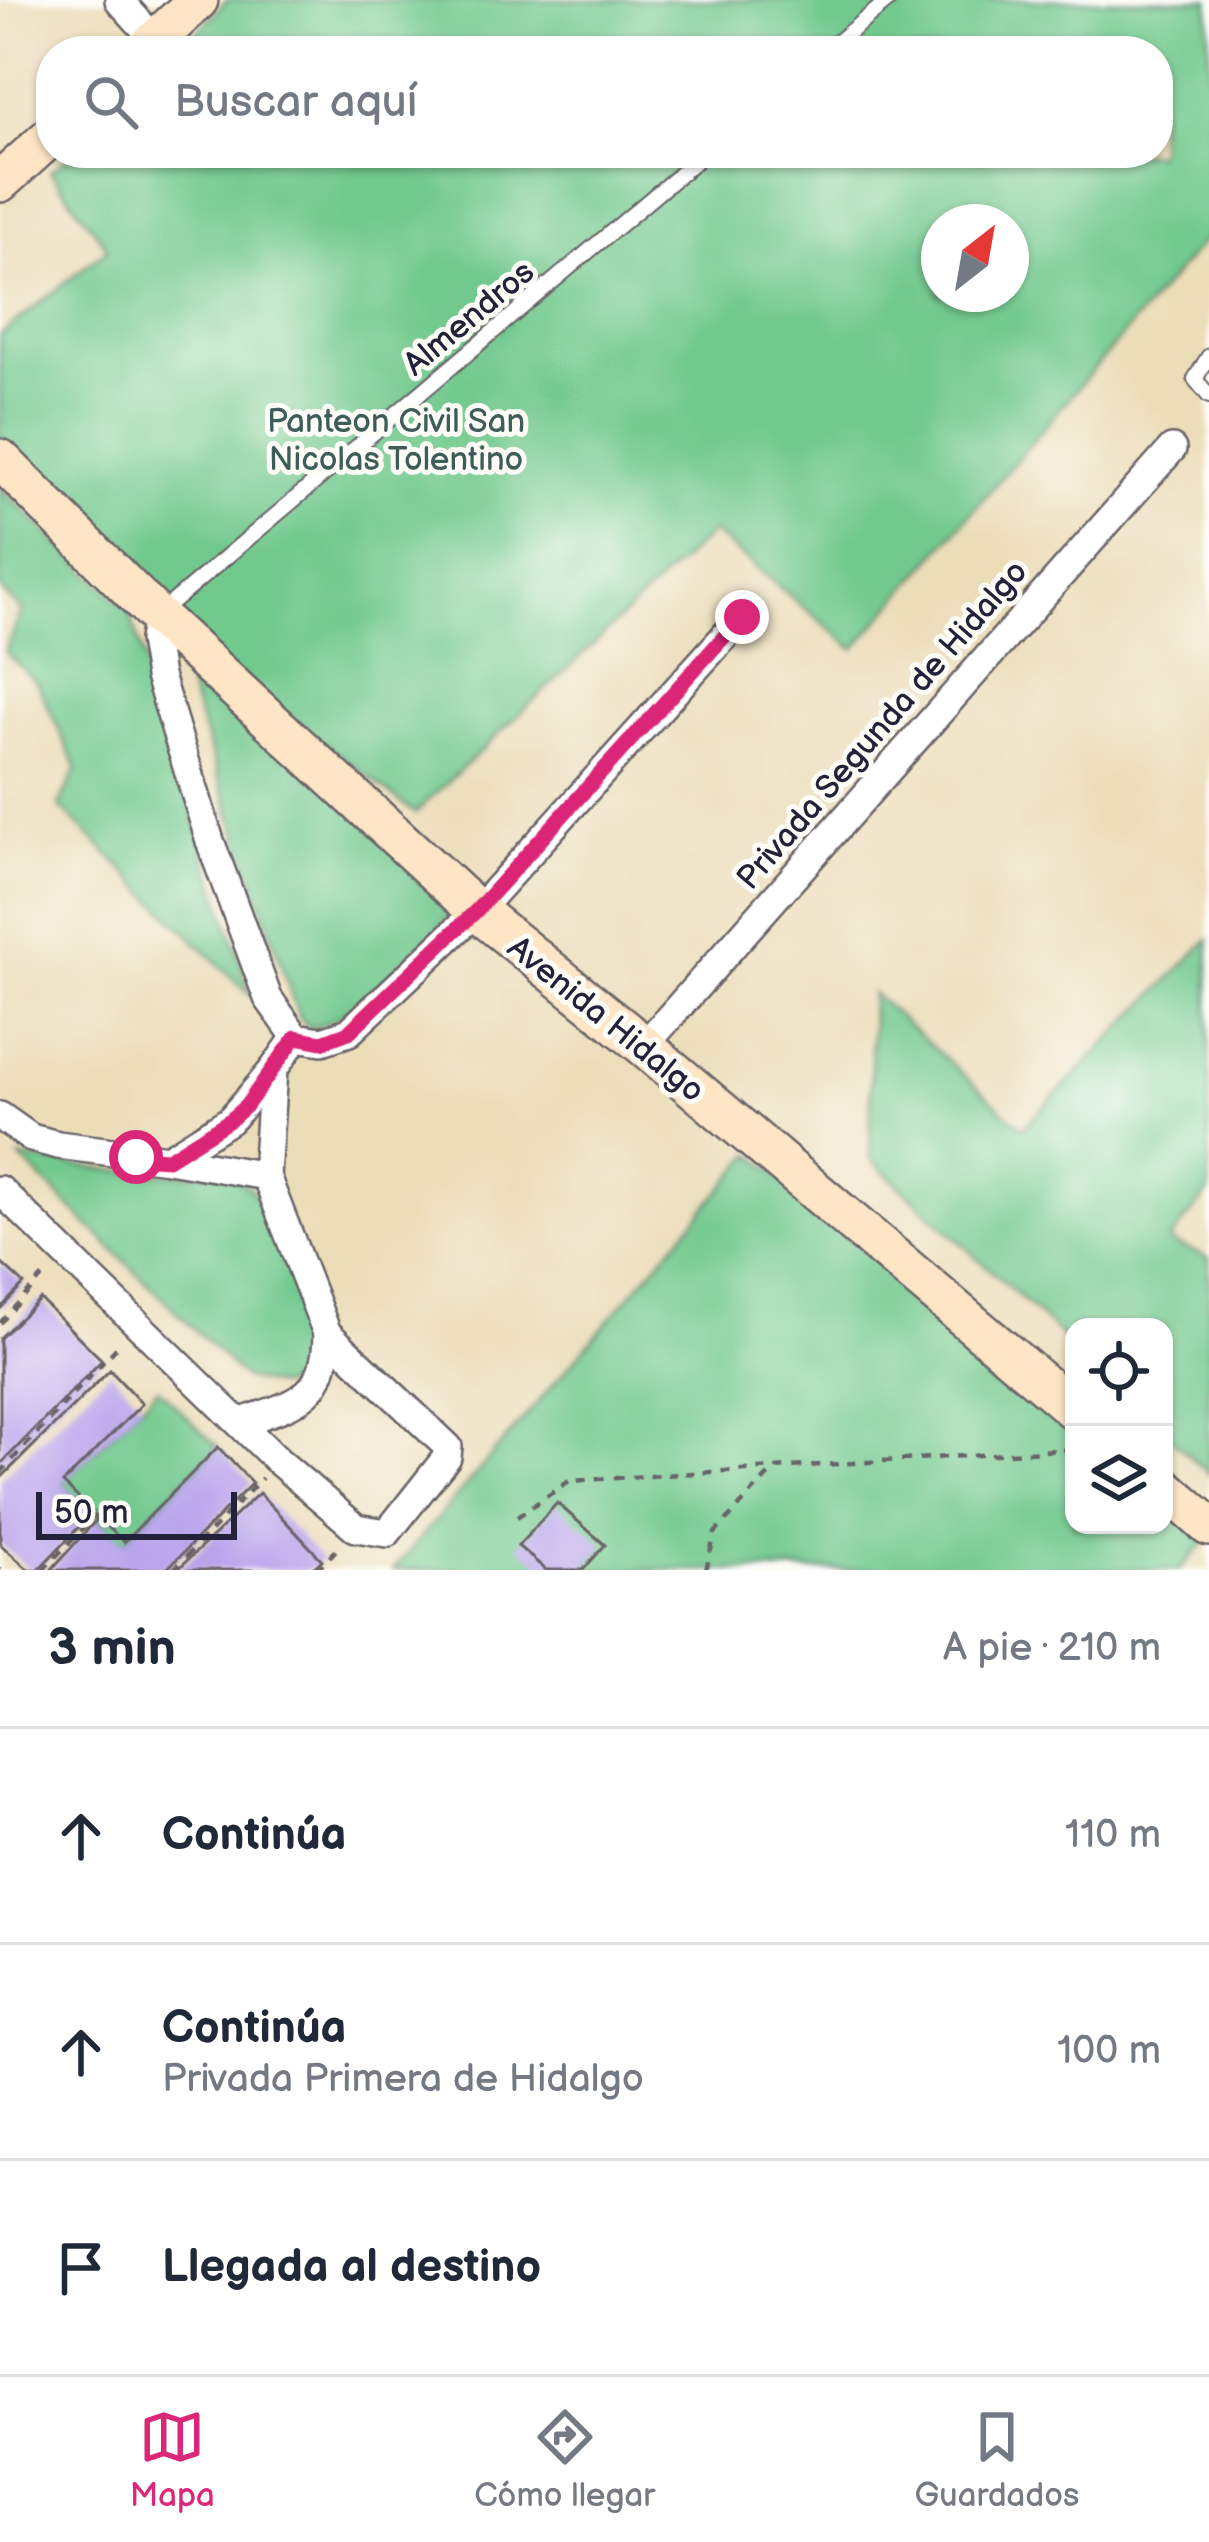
<!DOCTYPE html>
<html lang="es">
<meta charset="utf-8">
<style>
:root{--surface:#fff;--page:#f6f6f7;--text:#1f2937;--muted:#747a83;--line:#e0e1e3;--accent:#db2777}
body{margin:0;font-family:"Balsamiq Sans",sans-serif;background:var(--page);color:var(--text)}
.controls{position:absolute;right:36px;bottom:36px;display:grid;overflow:hidden;border-radius:24px;box-shadow:0 3px 9px #0004}
.controls button{width:108px;height:108px;display:grid;place-items:center;padding:0;border:0;border-bottom:3px solid var(--line);background:var(--surface);color:var(--text);font:60px sans-serif}
.compass{position:absolute;left:921px;top:204px;width:108px;height:108px;border-radius:50%;background:var(--surface);box-shadow:0 3px 9px #0004;rotate:31deg}
.scale{position:absolute;left:36px;bottom:30px;width:201px;box-sizing:border-box;padding-left:12px;border:6px solid #22223b;border-top:0;font-size:33px;line-height:42px;white-space:nowrap;color:#22223b;-webkit-text-stroke:9px #fdfcf7;paint-order:stroke}
.stop{position:absolute;width:36px;height:36px;margin:-27px;border:9px solid #db2777;border-radius:50%;background:#fff}
.stop.end{background:#db2777;border-color:#fff;box-shadow:0 3px 12px #0008}
.list{margin:0;padding:0;list-style:none}
h2{display:flex;justify-content:space-between;align-items:center;height:156px;margin:0;padding:0 48px;font-size:51px}
h2 small{font-size:39px;font-weight:400;color:var(--muted)}
.list li{display:grid;grid-template-columns:78px 1fr auto;gap:36px;align-items:center;box-sizing:border-box;height:216px;padding:0 48px;border-top:3px solid var(--line)}
.list b{display:block;font-size:45px;white-space:nowrap}
.list p{margin:0;font-size:39px;white-space:nowrap;color:var(--muted)}
.list em{font-size:39px;font-style:normal;color:var(--muted)}
.icon{flex:none;width:66px;height:66px;fill:none;stroke:currentColor;stroke-width:2;stroke-linecap:round;stroke-linejoin:round}
.map{position:relative;flex:none;width:1209px;height:1570px;overflow:hidden}
.search{position:absolute;background:var(--surface);box-shadow:0 3px 9px #0004;left:36px;right:36px;top:36px;height:132px;display:flex;align-items:center;gap:30px;box-sizing:border-box;padding:0 42px;border-radius:48px;color:var(--muted);font-size:45px}
.sheet{height:804px;background:var(--surface)}
nav{display:flex;justify-content:space-around;align-items:center;box-sizing:border-box;height:168px;border-top:3px solid var(--line);background:var(--surface);font-size:33px;color:var(--muted)}
nav a{display:grid;justify-items:center;gap:6px}
nav .on{color:var(--accent)}
.map>svg:first-child{display:block}
</style>
<div class="map">
<svg width="1209" height="1570" viewBox="0 0 1209 1570">
<rect width="100%" height="100%" fill="#fdfcf7"/>
<filter id="ink" filterUnits="userSpaceOnUse"><feTurbulence type="fractalNoise" baseFrequency=".00833" numOctaves="2"/><feDisplacementMap in="SourceGraphic" scale="24" xChannelSelector="R" yChannelSelector="G"/><feConvolveMatrix kernelMatrix="1 2 1 2 8 2 1 2 1" color-interpolation-filters="sRGB"/></filter>
<filter id="wash" filterUnits="userSpaceOnUse"><feTurbulence type="fractalNoise" baseFrequency=".004" numOctaves="4" result="noise"/><feDisplacementMap in="SourceGraphic" scale="48" xChannelSelector="R" yChannelSelector="G"/><feGaussianBlur stdDeviation="2.7" result="paint"/><feColorMatrix in="noise" values="0 0 0 0 0 0 0 0 0 0 0 0 0 0 0 0 0 1.4 0 .05"/><feComposite in="paint" operator="in"/></filter>
<g filter="url(#wash)">
<rect width="100%" height="100%" fill="#ecddb9"/>
<g fill="#72c98e" stroke="#4a7664" stroke-width="3" fill-rule="evenodd">
<path d="M227,0H1209V234L855,649L712,532L415,813L157,615L0,454V335L108,248L50,171L75,153H1158V51H179ZM939,222H1011V294H939Z"/>
<polygon points="0,487 129,611 251,996 59,806 77,768 37,683 5,652 22,611 0,589"/>
<path d="M179,658L463,903C425,939 360,1018 311,1028L299,1018Z"/>
<polygon points="1209,939 1209,1192 1169,1241 1209,1258 1209,1474 1164,1432 1164,1327 1074,1327 1074,1348 870,1158 872,993 1023,1128"/>
<polygon points="752,1154 1074,1428 1074,1525 1164,1525 1164,1505 1206,1541 1180,1570 393,1570"/>
<path d="M20,1158C86,1165 156,1182 222,1170L250,1188L263,1205L286,1246L310,1316L307,1357L293,1381L279,1387L245,1379Z"/>
<polygon points="158,1388 218,1447 123,1543 63,1483"/>
</g>
<g id="blocks">
<g fill="#b9a4ec">
<polygon points="0,1262 24,1284 0,1309"/>
<polygon points="40,1299 102,1360 0,1465 0,1338"/>
<polygon points="110,1370 142,1404 63,1483 93,1512 38,1570 29,1570 0,1544 0,1479"/>
<polygon points="218,1447 252,1483 166,1570 51,1570 98,1518 124,1542"/>
<polygon points="259,1493 322,1560 311,1570 177,1570"/>
<polygon points="557,1503 605,1545 583,1570 546,1570 518,1546"/>
</g>
</g>
</g>
<g filter="url(#ink)">
<use href="#blocks" fill-opacity="0" stroke="#696367" stroke-width="3"/>
<g fill="none" stroke-linecap="round" stroke-linejoin="round">
<defs>
<g id="lane">
<polyline points="826,51 889,0"/>
<polyline points="1209,356 1195,379 1209,396"/>
<polyline points="161,612 705,153"/>
</g>
<g id="street">
<polyline points="119,0 156,41"/>
<polyline points="157,616 153,640 159,676 210,841 268,998 296,1037 322,1041 349,1032 477,911 742,617"/>
<polyline points="644,1046 1172,449"/>
<polyline points="0,1116 31,1138 58,1145 168,1159 230,1120 273,1070"/>
<polyline points="168,1159 266,1176"/>
<polyline points="0,1190 278,1461 356,1528 387,1533 447,1457 448,1447 327,1333 266,1176 273,1070 296,1037"/>
<path d="M241,1422C295,1404 327,1398 327,1333"/>
</g>
<g id="secondary">
<polyline points="144,51 198,0"/>
<polyline points="0,182 51,136"/>
<polyline points="0,459 157,616 477,911 644,1046 1074,1410"/>
<polyline points="1164,1487 1209,1526"/>
</g>
</defs>
<use href="#lane" stroke="#696367" stroke-width="18"/>
<use href="#street" stroke="#696367" stroke-width="32"/>
<use href="#secondary" stroke="#696367" stroke-width="44"/>
<g stroke="#696367" stroke-width="4.5" stroke-dasharray="9 9" stroke-linecap="butt">
<polyline points="0,1323 45,1274"/>
<polyline points="0,1473 120,1344"/>
<polyline points="517,1517 569,1481 1074,1449"/>
<polyline points="0,1569 1,1570"/>
<polyline points="43,1570 96,1515"/>
<polyline points="173,1570 262,1478"/>
<polyline points="317,1570 340,1546"/>
<polyline points="706,1570 715,1533 773,1470"/>
</g>
<use href="#lane" stroke="#fff" stroke-width="14"/>
<use href="#street" stroke="#fff" stroke-width="27"/>
<use href="#secondary" stroke="#fde5c5" stroke-width="39"/>
</g>
</g>
<g fill="none" stroke-linecap="round" stroke-linejoin="round" filter="url(#ink)">
<polyline stroke="#db2777" stroke-width="15" points="136,1157 168,1159 230,1120 246,1106 296,1037 322,1042 349,1032 476,911 742,617"/>
</g>
<g text-anchor="middle" stroke-width="10" stroke-linejoin="round" paint-order="stroke">
<g font-size="33" fill="#22223b" stroke="#fdfcf7">
<text transform="translate(468 317) rotate(-40)" y="12">Almendros</text>
<text transform="translate(881 724) rotate(-49)" y="12">Privada Segunda de Hidalgo</text>
<text transform="translate(607 1018) rotate(39)" y="12">Avenida Hidalgo</text>
</g>
<g font-size="33" fill="#3e5c58" stroke="#fdfcf7">
<text x="396" y="432">Panteon Civil San<tspan x="396" dy="38">Nicolas Tolentino</tspan></text>
</g>
</g>
</svg>
<div class="controls">
<button><svg class="icon" aria-label="locate" viewBox="0 0 24 24"><circle cx="12" cy="12" r="6"/><path d="M12 2v4M12 18v4M2 12h4M18 12h4"/></svg></button>
<button><svg class="icon" aria-label="layers" viewBox="0 0 24 24"><path d="M12 4l9 5-9 5-9-5zM3 14l9 5 9-5"/></svg></button>
</div>
<svg class="compass" viewBox="-18 -18 36 36"><path d="M0-13l5 13h-10z" fill="#e53935"/><path d="M0 13l5-13h-10z" fill="#747a83"/></svg>
<div class="scale">50 m</div>
<div class="stop" style="left:136px;top:1157px"></div>
<div class="stop end" style="left:742px;top:617px"></div>
<div class="search"><svg class="icon" aria-label="search" viewBox="0 0 24 24"><circle cx="10" cy="10" r="6"/><path d="M15 15l6 6"/></svg>Buscar aquí</div>
</div>
<section class="sheet">
<h2>3 min<small>A pie · 210 m</small></h2>
<ul class="list">
<li><svg class="icon" aria-label="ahead" viewBox="0 0 24 24"><path d="M12 20V5M6 11l6-6 6 6"/></svg><div><b>Continúa</b></div><em>110 m</em></li>
<li><svg class="icon" aria-label="ahead" viewBox="0 0 24 24"><path d="M12 20V5M6 11l6-6 6 6"/></svg><div><b>Continúa</b><p>Privada Primera de Hidalgo</p></div><em>100 m</em></li>
<li><svg class="icon" aria-label="arrive" viewBox="0 0 24 24"><path d="M6 21V4h12l-3 4 3 4H6"/></svg><div><b>Llegada al destino</b></div></li>
</ul>
</section>
<nav>
<a class="on"><svg class="icon" aria-label="map" viewBox="0 0 24 24"><path d="M3 6l6-2 6 2 6-2v14l-6 2-6-2-6 2zM9 4v14M15 6v14"/></svg>Mapa</a>
<a><svg class="icon" aria-label="directions" viewBox="0 0 24 24"><path d="M12 3l9 9-9 9-9-9zM9 14v-3h6M13 9l2 2-2 2"/></svg>Cómo llegar</a>
<a><svg class="icon" aria-label="saved" viewBox="0 0 24 24"><path d="M7 4h10v16l-5-4-5 4z"/></svg>Guardados</a>
</nav>
